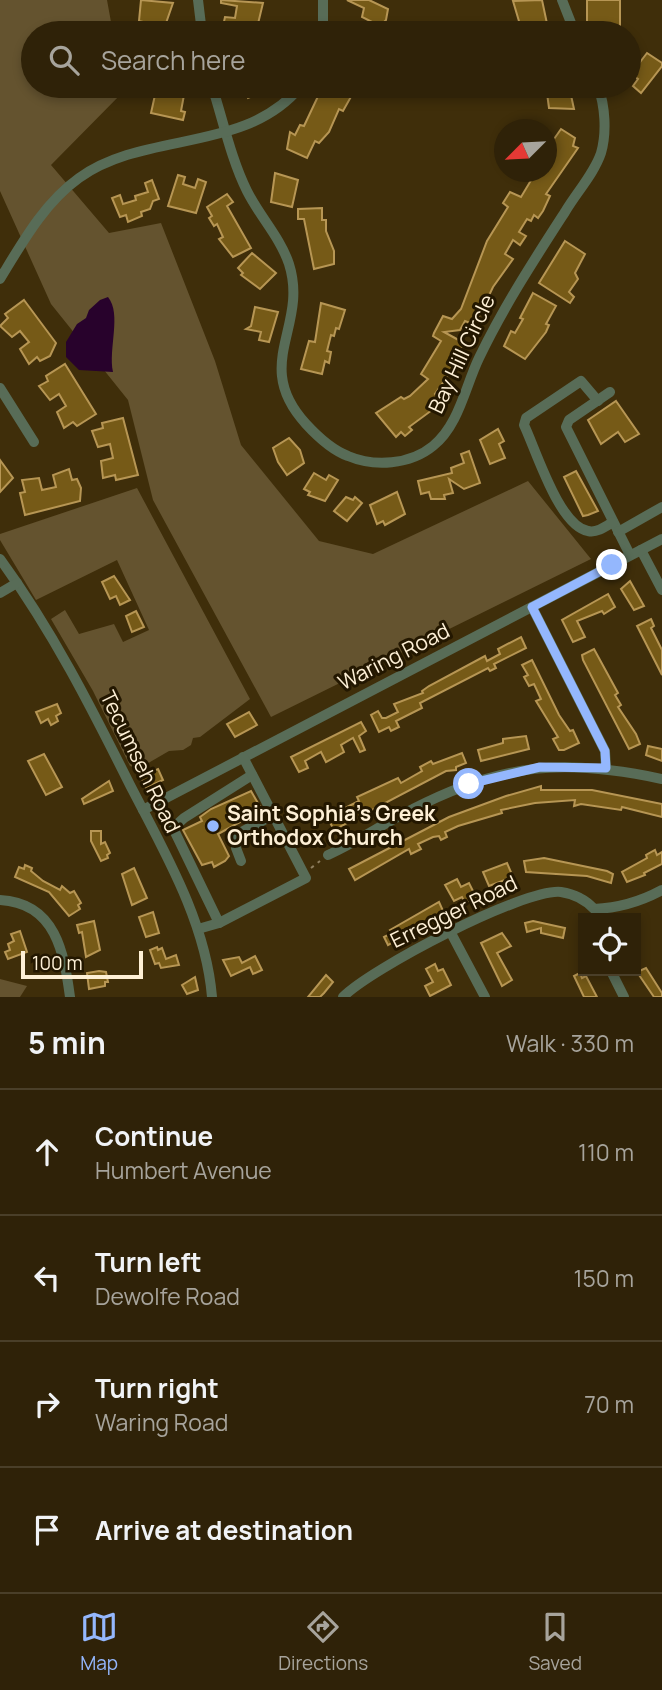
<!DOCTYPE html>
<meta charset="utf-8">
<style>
:root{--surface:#2f2208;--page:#372a12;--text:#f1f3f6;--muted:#a7a49c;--line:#4a3f29;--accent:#94b7fd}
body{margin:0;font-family:Manrope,sans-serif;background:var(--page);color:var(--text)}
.controls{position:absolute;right:21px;bottom:21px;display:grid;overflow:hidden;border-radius:0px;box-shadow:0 4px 10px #0003}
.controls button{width:63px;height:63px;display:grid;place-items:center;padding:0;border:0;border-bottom:2px solid var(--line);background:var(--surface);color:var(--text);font:35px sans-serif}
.compass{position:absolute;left:494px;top:119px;width:63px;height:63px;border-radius:50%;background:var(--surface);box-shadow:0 4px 10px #0003;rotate:246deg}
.scale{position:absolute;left:21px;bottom:18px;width:122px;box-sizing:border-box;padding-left:7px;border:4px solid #fef0d6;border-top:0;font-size:19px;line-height:24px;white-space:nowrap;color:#fef0d6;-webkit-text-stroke:5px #231700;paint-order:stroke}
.stop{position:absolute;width:21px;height:21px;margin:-16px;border:5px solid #94b7fd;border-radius:50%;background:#fff}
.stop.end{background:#94b7fd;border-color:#fff;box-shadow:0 2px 7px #0008}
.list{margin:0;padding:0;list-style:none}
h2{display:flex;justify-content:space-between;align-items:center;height:91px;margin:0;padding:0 28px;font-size:30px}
h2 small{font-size:23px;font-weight:400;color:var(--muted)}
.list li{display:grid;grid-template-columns:46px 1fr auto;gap:21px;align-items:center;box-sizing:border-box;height:126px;padding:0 28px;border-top:2px solid var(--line)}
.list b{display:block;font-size:26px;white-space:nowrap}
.list p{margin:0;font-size:23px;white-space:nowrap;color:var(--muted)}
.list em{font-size:23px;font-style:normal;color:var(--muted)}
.icon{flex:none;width:38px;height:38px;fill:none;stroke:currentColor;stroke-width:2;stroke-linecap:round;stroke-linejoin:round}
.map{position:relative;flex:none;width:662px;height:997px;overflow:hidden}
.search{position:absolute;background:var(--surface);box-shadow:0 4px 10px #0003;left:21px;right:21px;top:21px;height:77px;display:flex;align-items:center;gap:18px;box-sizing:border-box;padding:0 24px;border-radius:38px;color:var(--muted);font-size:26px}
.sheet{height:595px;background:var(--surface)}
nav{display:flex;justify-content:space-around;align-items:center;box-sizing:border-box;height:98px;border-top:2px solid var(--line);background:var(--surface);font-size:19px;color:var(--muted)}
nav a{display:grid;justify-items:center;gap:4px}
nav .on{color:var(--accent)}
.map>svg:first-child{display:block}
</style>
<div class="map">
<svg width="662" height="997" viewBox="0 0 662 997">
<rect width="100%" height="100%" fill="#3f2e0a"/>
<g fill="#64532f">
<polygon points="0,0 107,0 113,33 33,33 33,86 123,86 124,91 51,165 109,233 161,223 215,361 241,445 319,541 373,554 528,481 591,559 271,717 153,500 128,400 51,304 0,191"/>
<polygon points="137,488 250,699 200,737 193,738 191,745 183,750 169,751 138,769 130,766 93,691 51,619 65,610 79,634 114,624 123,642 149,630 117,560 36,600 0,540 0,534"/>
<polygon points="0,979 27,986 20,997 0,997"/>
</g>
<path fill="#28022c" d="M108,297C122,314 108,349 113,372L79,370L66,357V342L77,324L86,318L89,310L100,300Z"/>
<g fill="#765a17" stroke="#b79654" stroke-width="2">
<polygon points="141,0 173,3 165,26 171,27 170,33 135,33 152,24 139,21"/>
<polygon points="221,0 263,3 256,32 223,26 225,17 235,18 237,6 221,3"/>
<polygon points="347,0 369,0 388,9 386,20 380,26 362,17 364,8"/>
<polygon points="542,0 549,33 510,33 521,28 513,1"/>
<polygon points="587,0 620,0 620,26 587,25"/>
<polygon points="647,53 662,63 662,66 641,93 633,86 638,79 631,74"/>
<polygon points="157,86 180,86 179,94 184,95 181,111 185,112 183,120 151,113"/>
<polygon points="254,86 276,86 248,98 244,90"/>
<polygon points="330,86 357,86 343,111 339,109 329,132 319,143 315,141 307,158 287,149 290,132 295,135 300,125 304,126 321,90 326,93"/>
<polygon points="546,86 569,86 574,109 549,108"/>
<polygon points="561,129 575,138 573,146 578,148 546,194 550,196 543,211 538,218 534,215 531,221 527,219 519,232 526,236 520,245 513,240 505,254 513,259 493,287 475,325 465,321 460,330 444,332 464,343 455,358 459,360 435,394 443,402 409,427 412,430 405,436 401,432 396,437 376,413 401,397 404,399 410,396 428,379 421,374 441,341 433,336 434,333 443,316 452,319 461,309 487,241 508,207 503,203 510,192 521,197 533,177 531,176 533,172 547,172 547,149"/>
<polygon points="275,173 298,180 292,207 271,202"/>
<polygon points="178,175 185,177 183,184 195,188 198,179 206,182 196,213 168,206"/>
<polygon points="152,180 159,199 153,201 150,209 141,212 142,216 128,222 126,215 120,217 112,198 120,195 123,204 136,200 135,196 148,192 145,183"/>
<polygon points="227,194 233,202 227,206 251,248 233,257 219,239 223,237 217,224 214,226 209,218 212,216 207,207"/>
<polygon points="322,208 322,220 326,220 326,231 334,251 334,264 314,269 304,219 298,219 298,209"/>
<polygon points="565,241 585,254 575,273 578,279 569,292 574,297 570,303 539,283"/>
<polygon points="252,253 276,273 260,289 241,275 243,273 238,268"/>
<polygon points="533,293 556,306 546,324 549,325 546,332 525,359 504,346 511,331 515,333 523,319 520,318"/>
<polygon points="24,300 56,343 50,356 40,361 37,357 29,364 20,349 29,342 20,331 12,337 0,326 8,318 5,314"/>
<polygon points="321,303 345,310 339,329 336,328 334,336 331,335 327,351 331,352 329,363 325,361 322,374 301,369 309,341 315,342"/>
<polygon points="255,307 278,312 269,342 259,340 261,332 246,329 251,326"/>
<polygon points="65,364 96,414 77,426 73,422 64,428 57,412 66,406 59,394 50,400 39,386 48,381 46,376"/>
<polygon points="616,401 639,434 625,442 618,432 601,444 588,420"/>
<polygon points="123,418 138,475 116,480 115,475 103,478 101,461 113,458 110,444 98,447 92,431 103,428 102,423"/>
<polygon points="498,429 504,441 499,444 505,458 490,464 480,440"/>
<polygon points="289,438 300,450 304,463 287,475 278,462 273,448"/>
<polygon points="469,451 480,483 464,489 449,479 453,493 444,495 445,499 431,499 429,492 421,494 418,481 452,473 451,468 464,463 461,454"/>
<polygon points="0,460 13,478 0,492"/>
<polygon points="69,469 72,480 77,479 81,488 80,501 25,515 20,493 25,492 22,480 39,478 42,490 56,487 53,475"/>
<polygon points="576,471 598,511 588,515 583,516 564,477"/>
<polygon points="314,473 326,480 329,475 338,480 325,501 308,495 310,492 304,489"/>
<polygon points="397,492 405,514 385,525 383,521 377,524 370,505"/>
<polygon points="346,497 353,500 355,497 362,503 347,521 334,511"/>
<polygon points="114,576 130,600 120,605 116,596 110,599 102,582"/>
<polygon points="630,581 644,606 634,610 621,589"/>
<polygon points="608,594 615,607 604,614 602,611 577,621 585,637 573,642 562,620"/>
<polygon points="136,611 144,627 132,632 126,616"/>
<polygon points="651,619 654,626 651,628 662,650 662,675 637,626"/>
<polygon points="521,637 526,648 494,664 496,668 490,671 488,668 420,703 422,708 396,721 399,727 391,731 389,727 379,732 371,715 378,711 382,718 386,718 398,712 394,704 423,693 422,691 429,686 485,656 487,661 500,654 498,649"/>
<polygon points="594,649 618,693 615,695 621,705 618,707 636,734 640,744 629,749 583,660 582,655"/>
<polygon points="532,660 559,715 570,731 573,730 579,743 564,750 559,750 553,739 558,737 536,701 541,699 534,684 529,686 524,677 528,675 522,665"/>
<polygon points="57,704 61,713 56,716 58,721 51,725 48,719 41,723 36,712"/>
<polygon points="249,712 257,725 235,737 227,724"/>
<polygon points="361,722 366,731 359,736 365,750 360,752 353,738 341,745 344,752 326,762 321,752 305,761 308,768 299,772 291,757"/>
<polygon points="526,736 529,749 481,761 478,750 503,743 503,739"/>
<polygon points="648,746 662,749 662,761 646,755"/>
<polygon points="462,753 466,763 456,767 456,770 446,771 334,830 327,817 359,801 357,797 398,778 401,783 422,771 420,767 431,761 433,764"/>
<polygon points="44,754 62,787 46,795 28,761"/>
<polygon points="158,769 163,780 146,788 141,777"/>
<polygon points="109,781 113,791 84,804 82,799"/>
<polygon points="541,786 541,790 592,790 662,804 662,817 622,807 621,810 581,804 574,806 575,800 535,803 501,810 502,813 458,826 445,832 447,837 441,840 439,836 433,837 418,844 421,849 411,854 409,849 355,880 349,869 449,817 506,796"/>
<polygon points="251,791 262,810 218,834 229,856 225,861 214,867 212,862 202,865 183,830 202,821 200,817 211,809"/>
<polygon points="91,831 101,831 101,844 105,842 110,853 107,855 108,858 101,861 91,841"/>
<polygon points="655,850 657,855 662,852 662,864 644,873 645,875 627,882 622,872 647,858 646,855"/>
<polygon points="544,858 607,871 613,874 611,883 587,876 526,872 524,861"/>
<polygon points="507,863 513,877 489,886 483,872"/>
<polygon points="25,865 32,868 31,871 43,881 60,890 62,886 70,893 74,891 81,903 78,905 80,909 69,916 49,892 15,877 19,867 24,869"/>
<polygon points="134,868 147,898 132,905 122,874"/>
<polygon points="457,879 461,887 469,883 476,897 465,903 462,897 454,901 445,885"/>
<polygon points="439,902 444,913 388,945 384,937 392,933 390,930"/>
<polygon points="153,912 159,933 146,937 139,917"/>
<polygon points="94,921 100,950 86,957 82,932 79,933 77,925"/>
<polygon points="533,921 565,928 563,938 541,933 541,928 527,932 525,923"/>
<polygon points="20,931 27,952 8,959 5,952 10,950 8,944 14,941 11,934"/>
<polygon points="502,933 511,946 497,953 512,980 502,986 481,943"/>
<polygon points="157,947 158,950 162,948 166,959 176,955 179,965 161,968 159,963 155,964 150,950"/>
<polygon points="255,956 262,970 253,974 250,967 231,976 223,960 239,957 242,963"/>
<polygon points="435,964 438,971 443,969 451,985 430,996 425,986 433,982 426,969"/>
<polygon points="646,968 662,993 662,997 654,997 637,972"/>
<polygon points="99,971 106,972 108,982 105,982 105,986 89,989 87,973"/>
<polygon points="580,973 582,978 586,976 597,997 584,997 574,976"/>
<polygon points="326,975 333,982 324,993 320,997 308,997"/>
<polygon points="195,977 198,990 187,994 182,985"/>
</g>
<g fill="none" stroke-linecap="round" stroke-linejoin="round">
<polyline stroke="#8e7e5e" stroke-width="2" stroke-dasharray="3.5 5" stroke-linecap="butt" points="311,868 320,861"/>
<g stroke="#586c57" stroke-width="10">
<polyline points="198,0 202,33"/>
<polyline points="323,0 323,33"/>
<polyline points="562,0 575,33"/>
<path d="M212,86C223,120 231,159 247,191C260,217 280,237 289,264C309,327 251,364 306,424C317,436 332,450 348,456C374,467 410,465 433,446C459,425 465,387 479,358C504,306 534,260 565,212C576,193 594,174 601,153C607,132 605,106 598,86"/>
<path d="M0,279C22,243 44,203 79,178C146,130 245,154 301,86"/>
<polyline points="0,388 34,442"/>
<polyline points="610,392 569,420 566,427 630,555"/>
<path d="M598,401L581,381L526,418L524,425C536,450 559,526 588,531C597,533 605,527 613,522"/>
<polyline points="618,532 662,507"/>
<polyline points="641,550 662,590"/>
<path d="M0,559C52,630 91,707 130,785C164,851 206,922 212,997"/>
<polyline points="0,593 17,583"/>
<polyline points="532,607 605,751 606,768"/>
<polyline points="143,810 662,539"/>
<path d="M328,855C357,842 384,823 413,809C502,763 565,758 662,779"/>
<polyline points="241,861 236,848 238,834 273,815"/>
<path d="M0,900C56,903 64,953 70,997"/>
<polyline points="219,923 173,828 184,818 252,775"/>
<polyline points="198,929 219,923 306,878 243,757"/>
<polyline points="451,933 485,997"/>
<polyline points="611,971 624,997"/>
<path d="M343,997C370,969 524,888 561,892C574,894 585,899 594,909C619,908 640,902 662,890"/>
</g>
</g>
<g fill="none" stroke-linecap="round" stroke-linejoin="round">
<polyline stroke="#94b7fd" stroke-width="9" points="469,784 540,767 606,768 605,751 532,607 612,565"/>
</g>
<circle fill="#94b7fd" stroke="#231700" stroke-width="2.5" cx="213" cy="826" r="7"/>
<g text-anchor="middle" stroke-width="6" stroke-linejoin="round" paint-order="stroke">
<g font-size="21" fill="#fef0d6" stroke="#231700">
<text transform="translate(462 354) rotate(-65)" y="7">Bay Hill Circle</text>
<text transform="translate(394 657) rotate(-27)" y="7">Waring Road</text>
<text transform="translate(140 762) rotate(64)" y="7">Tecumseh Road</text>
<text transform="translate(454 912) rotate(-26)" y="7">Erregger Road</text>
</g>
<g font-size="21" font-weight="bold" fill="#fef0d6" stroke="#231700" text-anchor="start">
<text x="227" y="821">Saint Sophia's Greek<tspan x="227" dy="24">Orthodox Church</tspan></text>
</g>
</g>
</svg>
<div class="controls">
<button><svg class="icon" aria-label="locate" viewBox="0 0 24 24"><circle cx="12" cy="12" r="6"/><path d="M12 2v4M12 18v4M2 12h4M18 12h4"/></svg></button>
</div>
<svg class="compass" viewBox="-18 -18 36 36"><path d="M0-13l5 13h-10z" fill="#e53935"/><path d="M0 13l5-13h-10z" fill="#a7a49c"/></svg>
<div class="scale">100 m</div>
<div class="stop" style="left:469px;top:784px"></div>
<div class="stop end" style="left:612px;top:565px"></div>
<div class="search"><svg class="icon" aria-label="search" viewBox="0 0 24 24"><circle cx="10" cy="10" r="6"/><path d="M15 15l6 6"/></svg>Search here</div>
</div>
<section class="sheet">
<h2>5 min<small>Walk · 330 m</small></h2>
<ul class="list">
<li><svg class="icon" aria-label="ahead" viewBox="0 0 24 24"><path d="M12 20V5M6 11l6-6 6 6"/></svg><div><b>Continue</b><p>Humbert Avenue</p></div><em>110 m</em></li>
<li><svg class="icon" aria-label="left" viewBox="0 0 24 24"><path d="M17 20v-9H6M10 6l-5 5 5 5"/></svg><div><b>Turn left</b><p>Dewolfe Road</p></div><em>150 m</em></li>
<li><svg class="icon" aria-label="right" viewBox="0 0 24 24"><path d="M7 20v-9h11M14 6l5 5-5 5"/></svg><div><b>Turn right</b><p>Waring Road</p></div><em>70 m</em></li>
<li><svg class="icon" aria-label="arrive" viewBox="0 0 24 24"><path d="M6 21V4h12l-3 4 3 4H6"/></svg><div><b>Arrive at destination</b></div></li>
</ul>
</section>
<nav>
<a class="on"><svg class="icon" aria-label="map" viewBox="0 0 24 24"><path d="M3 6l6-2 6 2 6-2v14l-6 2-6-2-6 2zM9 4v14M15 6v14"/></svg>Map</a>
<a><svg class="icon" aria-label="directions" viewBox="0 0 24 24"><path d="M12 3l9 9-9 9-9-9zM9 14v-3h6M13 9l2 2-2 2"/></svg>Directions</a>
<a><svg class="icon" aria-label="saved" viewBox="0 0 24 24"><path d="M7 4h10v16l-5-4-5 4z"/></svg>Saved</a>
</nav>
